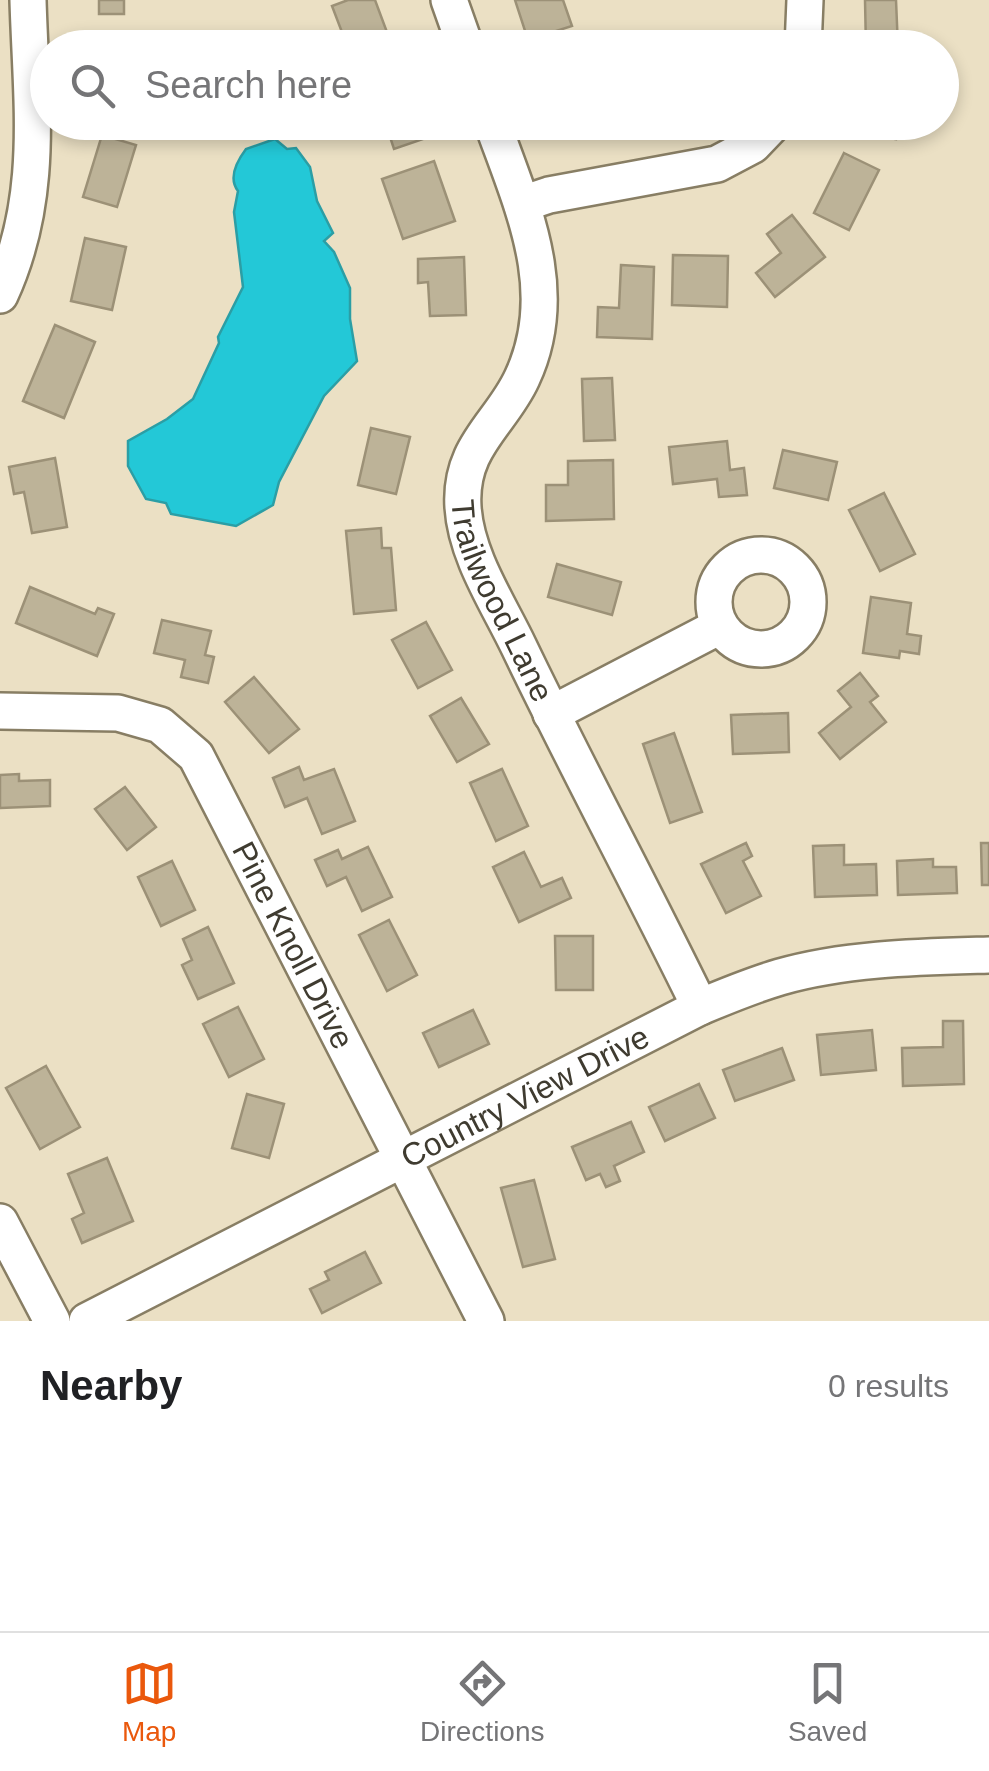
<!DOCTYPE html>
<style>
:root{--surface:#fff;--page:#f2f2f2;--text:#202124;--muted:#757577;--line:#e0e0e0;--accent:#ea580c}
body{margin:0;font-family:Helvetica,sans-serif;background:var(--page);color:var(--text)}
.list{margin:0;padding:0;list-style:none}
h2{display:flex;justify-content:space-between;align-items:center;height:130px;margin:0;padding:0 40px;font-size:42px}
h2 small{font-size:32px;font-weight:400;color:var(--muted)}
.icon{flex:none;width:55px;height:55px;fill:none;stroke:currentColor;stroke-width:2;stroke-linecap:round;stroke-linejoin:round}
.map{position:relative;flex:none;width:989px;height:1321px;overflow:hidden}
.search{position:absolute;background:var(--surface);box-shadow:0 5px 15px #0003;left:30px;right:30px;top:30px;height:110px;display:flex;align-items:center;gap:25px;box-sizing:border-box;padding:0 35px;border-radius:55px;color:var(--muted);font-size:38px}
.sheet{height:310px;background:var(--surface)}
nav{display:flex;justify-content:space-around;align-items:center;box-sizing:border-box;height:140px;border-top:2px solid var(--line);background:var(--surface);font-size:28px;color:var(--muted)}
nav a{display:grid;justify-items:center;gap:5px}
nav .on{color:var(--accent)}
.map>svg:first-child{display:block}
</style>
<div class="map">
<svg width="989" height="1321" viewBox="0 0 989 1321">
<rect width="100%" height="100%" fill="#ebe0c4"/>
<path fill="#23c8d7" stroke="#2b9ea5" stroke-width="2.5" d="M275,139L287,149L296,148L310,167L317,201L333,233L324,241L334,252L350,288V319L357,361L324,396L279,482L273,505L236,526L171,514L166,503L146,499L128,466V441L167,419L193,399L219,343L218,337L243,287L234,212L238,191C228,178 237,161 246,149Z"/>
<g fill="#bdb398" stroke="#9c9177" stroke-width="2.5">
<rect x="99" y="0" width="25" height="14"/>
<polygon points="348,0 375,0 391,43 378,48 348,48 332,6"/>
<polygon points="515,0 563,0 572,26 528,40"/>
<polygon points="865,0 896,0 898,48 866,48"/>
<polygon points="712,33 715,48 653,48 653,46"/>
<polygon points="385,122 421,122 426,138 394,149"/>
<polygon points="858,122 898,122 896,139 857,134"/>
<polygon points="102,135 136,145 117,207 83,197"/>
<polygon points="844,153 879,170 849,230 814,213"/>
<polygon points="434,161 455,221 403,239 382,179"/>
<polygon points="792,215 825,257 775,297 756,273 781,253 767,234"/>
<polygon points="85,238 126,247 112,310 71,301"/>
<polygon points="673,255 728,256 727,307 672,305"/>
<polygon points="464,257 466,315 430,316 428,282 418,283 418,259"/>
<polygon points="621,265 654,267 652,339 597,337 598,307 619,308"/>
<polygon points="55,325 95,342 64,418 23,401"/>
<polygon points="612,378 615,440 584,441 582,379"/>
<polygon points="371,428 410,437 396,494 358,485"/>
<polygon points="727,441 730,470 744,468 747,495 719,497 717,479 673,484 669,447"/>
<polygon points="783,450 837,462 828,500 774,488"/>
<polygon points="55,458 67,527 32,533 24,492 14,494 9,467"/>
<polygon points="613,460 614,519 546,521 546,485 568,485 568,461"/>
<polygon points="884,493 915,554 880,571 849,510"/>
<polygon points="381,528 382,548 391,548 396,610 354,614 346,531"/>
<polygon points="557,564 621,582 612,615 548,597"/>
<polygon points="30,587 95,614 98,608 114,614 97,656 16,623"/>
<polygon points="871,597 911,603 907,634 921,636 919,654 900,651 899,658 863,653"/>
<polygon points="162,620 211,631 205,655 214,657 208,683 181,677 185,660 154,653"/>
<polygon points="426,622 452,670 418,688 392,640"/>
<polygon points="860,673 878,696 870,702 886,722 840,759 819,733 851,707 838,691"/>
<polygon points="254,677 299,729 269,753 225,702"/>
<polygon points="461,698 489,744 457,762 430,716"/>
<polygon points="788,713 789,752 733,754 731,715"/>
<polygon points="674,733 702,812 670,823 643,744"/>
<polygon points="299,767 304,780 334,769 355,821 322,834 307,798 285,807 273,778"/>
<polygon points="502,769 528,826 496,841 470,783"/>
<polygon points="19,774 19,781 50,780 50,806 0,808 0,775"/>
<polygon points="125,787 156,827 127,850 95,809"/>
<polygon points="746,843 752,856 743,861 761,896 726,913 701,864"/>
<polygon points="981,843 989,843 989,885 982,885"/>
<polygon points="844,845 844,865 876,864 877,895 815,897 813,846"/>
<polygon points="368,847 392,897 362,911 346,877 327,886 315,860 338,850 342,859"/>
<polygon points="524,852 541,887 562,878 571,898 519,922 493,867"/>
<polygon points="933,859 933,867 956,867 957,893 898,895 897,861"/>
<polygon points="172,861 195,910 161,926 138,877"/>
<polygon points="389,920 417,975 387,991 359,935"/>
<polygon points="208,927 234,983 198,999 182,965 192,960 183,939"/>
<polygon points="555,936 593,936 593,990 556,990"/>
<polygon points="238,1007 264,1059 229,1077 203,1024"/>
<polygon points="473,1010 489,1044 439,1067 423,1033"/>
<polygon points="943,1021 963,1021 964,1084 903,1086 902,1048 943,1047"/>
<polygon points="872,1030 876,1070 821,1075 817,1035"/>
<polygon points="782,1048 794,1080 735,1101 723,1070"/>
<polygon points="46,1066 80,1127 40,1149 6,1088"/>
<polygon points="699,1084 715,1118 665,1141 649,1107"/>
<polygon points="247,1094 284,1104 269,1158 232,1148"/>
<polygon points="631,1122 644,1152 614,1166 620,1181 606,1187 600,1174 586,1180 572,1147"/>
<polygon points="107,1158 133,1221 82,1243 72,1219 84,1213 68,1174"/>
<polygon points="534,1180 555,1259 523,1267 501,1188"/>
<polygon points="365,1252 381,1283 322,1313 310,1289 329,1280 325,1272"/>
</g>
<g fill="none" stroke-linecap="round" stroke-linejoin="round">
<defs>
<g id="minor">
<polyline points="449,0 466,48"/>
<polyline points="803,48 805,0"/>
<path id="s1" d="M492,122C522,206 563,291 522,378C501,424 459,446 463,507C466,556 498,603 519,647C577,768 641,886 700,1007"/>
<polyline points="522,204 549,195 717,164 753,145 775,122"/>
<path d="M0,295C45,197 31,105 28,0"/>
<circle cx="761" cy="602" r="47"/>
<path id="s2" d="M0,711L118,713L160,725L196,756L486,1321"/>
<polyline points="551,714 720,626"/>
<polyline points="0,1222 52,1321"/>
<path id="s3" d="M87,1321L700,1007C726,996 753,985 780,977C847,958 920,957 989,955"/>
</g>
</defs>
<use href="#minor" stroke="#887e64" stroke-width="40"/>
<use href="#minor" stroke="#fff" stroke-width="35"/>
</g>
<g text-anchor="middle" stroke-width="9" stroke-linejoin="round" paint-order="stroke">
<g font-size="32" fill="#3f3b30" stroke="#fff">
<text dy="11" stroke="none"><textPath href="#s1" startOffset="512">Trailwood Lane</textPath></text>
<text dy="11" stroke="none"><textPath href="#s2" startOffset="422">Pine Knoll Drive</textPath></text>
<text dy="11" stroke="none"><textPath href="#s3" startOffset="492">Country View Drive</textPath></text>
</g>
</g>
</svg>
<div class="search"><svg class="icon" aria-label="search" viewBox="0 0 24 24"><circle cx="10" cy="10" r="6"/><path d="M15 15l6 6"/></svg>Search here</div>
</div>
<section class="sheet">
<h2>Nearby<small>0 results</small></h2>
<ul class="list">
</ul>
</section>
<nav>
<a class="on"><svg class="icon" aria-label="map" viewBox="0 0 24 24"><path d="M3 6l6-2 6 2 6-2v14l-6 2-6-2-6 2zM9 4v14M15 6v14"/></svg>Map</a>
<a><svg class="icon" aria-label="directions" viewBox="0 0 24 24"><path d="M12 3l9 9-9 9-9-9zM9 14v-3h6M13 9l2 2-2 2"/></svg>Directions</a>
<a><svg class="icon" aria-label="saved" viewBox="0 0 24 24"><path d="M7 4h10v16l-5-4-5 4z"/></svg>Saved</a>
</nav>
